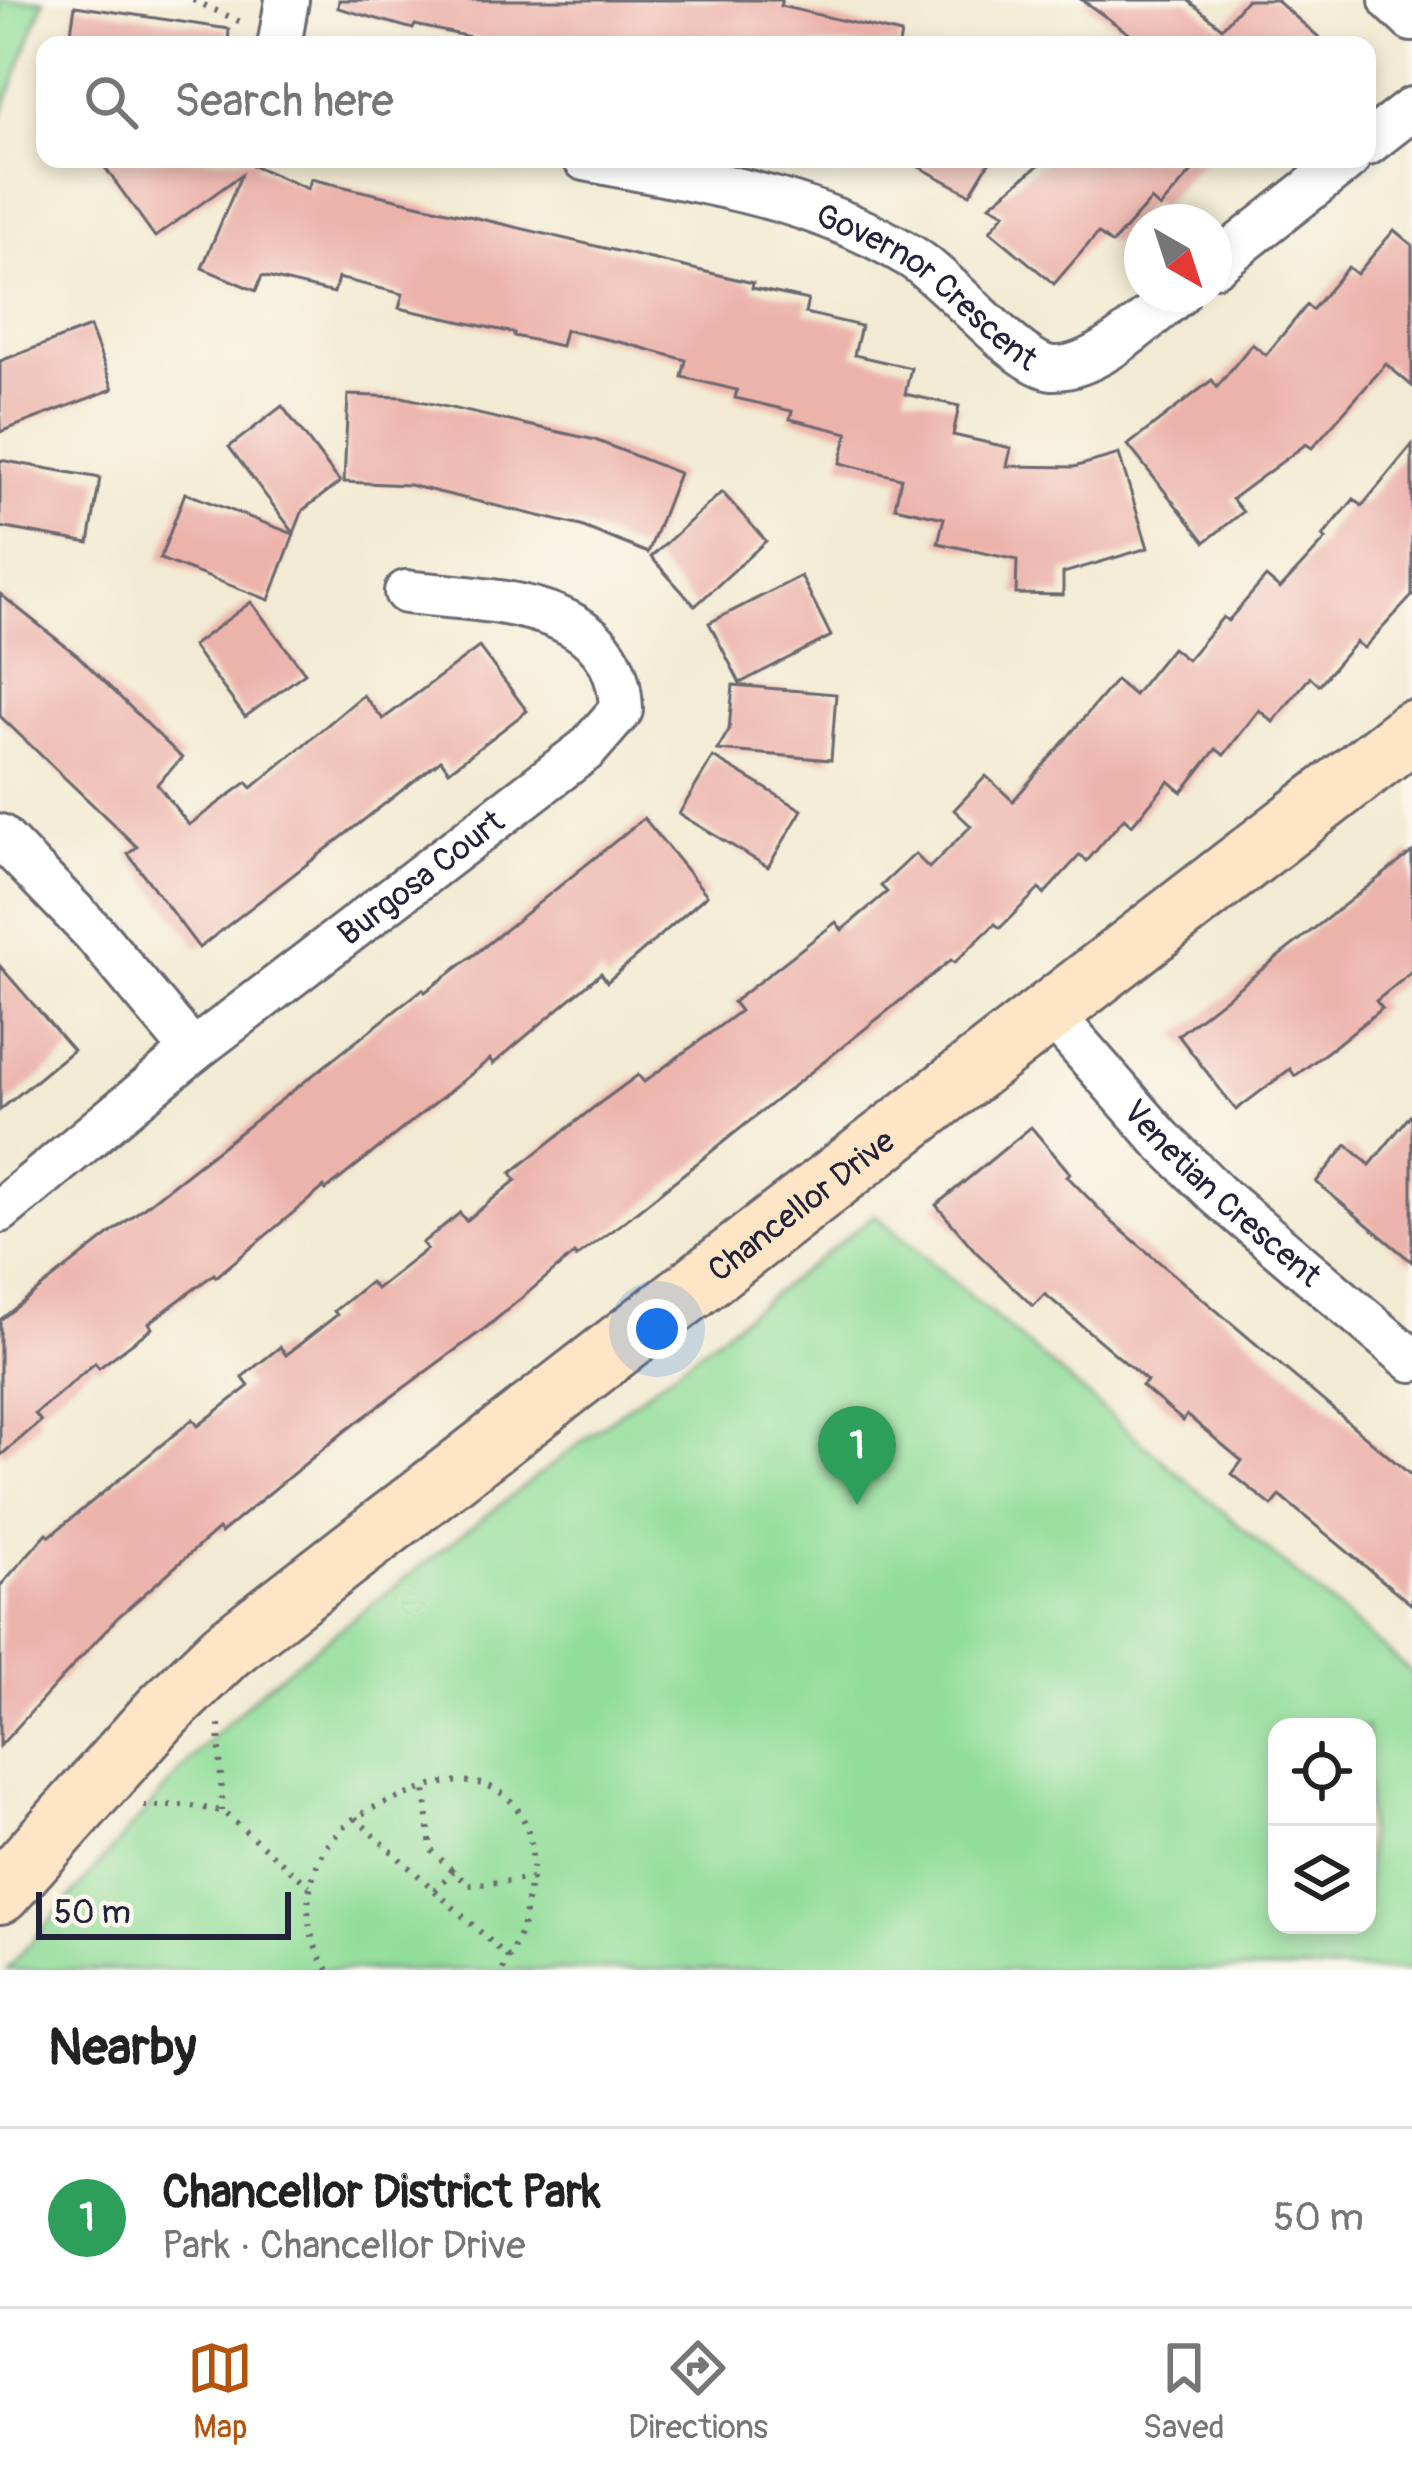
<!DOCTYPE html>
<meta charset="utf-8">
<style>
:root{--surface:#fff;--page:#f2f2f2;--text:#222;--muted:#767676;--line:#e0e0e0;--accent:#b45309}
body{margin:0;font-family:Pangolin,sans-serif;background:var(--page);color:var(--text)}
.controls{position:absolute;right:36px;bottom:36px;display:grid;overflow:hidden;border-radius:24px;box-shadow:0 6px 18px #0003}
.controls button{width:108px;height:108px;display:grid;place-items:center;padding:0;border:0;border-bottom:3px solid var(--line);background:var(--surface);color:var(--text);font:60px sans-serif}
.compass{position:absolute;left:1124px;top:204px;width:108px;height:108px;border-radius:50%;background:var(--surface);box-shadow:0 6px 18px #0003;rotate:141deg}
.scale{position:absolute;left:36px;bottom:30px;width:255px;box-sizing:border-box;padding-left:12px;border:6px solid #22223b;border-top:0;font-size:33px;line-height:42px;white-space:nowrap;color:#22223b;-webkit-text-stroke:9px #fbf7ec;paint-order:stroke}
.you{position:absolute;left:657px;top:1329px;width:42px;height:42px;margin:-30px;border:9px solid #fff;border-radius:50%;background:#1a73e8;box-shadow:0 0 0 18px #1a73e833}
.badge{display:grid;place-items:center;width:78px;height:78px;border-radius:50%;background:var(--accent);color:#fff;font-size:39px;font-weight:700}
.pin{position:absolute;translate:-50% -99px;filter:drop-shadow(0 3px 6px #0008)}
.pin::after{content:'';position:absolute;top:63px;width:42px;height:36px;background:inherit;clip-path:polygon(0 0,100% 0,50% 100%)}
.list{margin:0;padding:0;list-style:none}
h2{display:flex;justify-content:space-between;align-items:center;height:156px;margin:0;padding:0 48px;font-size:51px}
h2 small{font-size:39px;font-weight:400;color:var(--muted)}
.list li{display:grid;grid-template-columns:78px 1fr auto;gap:36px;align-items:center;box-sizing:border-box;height:180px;padding:0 48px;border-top:3px solid var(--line)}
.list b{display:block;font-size:45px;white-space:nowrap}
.list p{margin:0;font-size:39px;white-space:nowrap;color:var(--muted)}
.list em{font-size:39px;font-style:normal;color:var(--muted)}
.icon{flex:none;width:66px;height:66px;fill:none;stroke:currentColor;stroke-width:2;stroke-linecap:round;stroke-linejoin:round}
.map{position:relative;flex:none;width:1412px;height:1970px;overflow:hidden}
.search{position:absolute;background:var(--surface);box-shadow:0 6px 18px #0003;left:36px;right:36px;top:36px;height:132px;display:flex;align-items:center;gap:30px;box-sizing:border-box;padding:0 42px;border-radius:24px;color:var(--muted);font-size:45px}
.sheet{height:336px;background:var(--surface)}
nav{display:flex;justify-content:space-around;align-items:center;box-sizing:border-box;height:168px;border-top:3px solid var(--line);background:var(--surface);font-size:33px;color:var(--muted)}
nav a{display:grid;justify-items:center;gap:6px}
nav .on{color:var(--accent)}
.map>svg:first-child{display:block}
</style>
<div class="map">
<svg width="1412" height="1970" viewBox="0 0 1412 1970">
<rect width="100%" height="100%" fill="#fbf7ec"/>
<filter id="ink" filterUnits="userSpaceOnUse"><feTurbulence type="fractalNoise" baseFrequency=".00833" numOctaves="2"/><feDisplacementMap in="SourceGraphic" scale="24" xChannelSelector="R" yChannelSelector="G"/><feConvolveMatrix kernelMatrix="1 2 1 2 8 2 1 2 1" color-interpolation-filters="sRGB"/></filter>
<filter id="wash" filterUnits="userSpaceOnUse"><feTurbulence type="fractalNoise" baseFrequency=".004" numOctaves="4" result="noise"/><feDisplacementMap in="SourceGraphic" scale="48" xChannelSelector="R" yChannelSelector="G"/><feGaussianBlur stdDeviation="2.7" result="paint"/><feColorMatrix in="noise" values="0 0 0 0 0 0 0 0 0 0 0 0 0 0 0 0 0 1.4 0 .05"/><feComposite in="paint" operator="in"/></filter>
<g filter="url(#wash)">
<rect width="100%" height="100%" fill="#f2ead2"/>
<g fill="#91dd9a" stroke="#5a806a" stroke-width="3" fill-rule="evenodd">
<polygon points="0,0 44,0 0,120"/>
<path d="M875,1215L1412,1673V1970H7L200,1749L266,1686ZM1277,1727H1367V1925H1277Z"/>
</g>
<g id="blocks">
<g fill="#ecb3ab">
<polygon points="339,0 782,0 780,6 901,34 899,45 483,45 484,40 415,25 413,29 338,8"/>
<polygon points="1082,0 1188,0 1222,28 1246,0 1276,0 1328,45 1145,45"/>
<polygon points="75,6 229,29 228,45 69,45"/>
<polygon points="99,159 263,159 254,166 308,189 311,179 753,283 752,288 808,300 805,313 861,326 854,355 911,368 905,394 959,406 953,435 1011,448 1007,466 1074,467 1119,454 1148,548 1063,573 1063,595 1016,594 1017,560 938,543 944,518 895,507 901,478 840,463 848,433 790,419 792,411 735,398 737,390 682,377 686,360 628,344 565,330 561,346 514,336 514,333 399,308 403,294 338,278 334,293 262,276 256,291 202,268 241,175 155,237"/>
<polygon points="904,159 991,159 970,194"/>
<polygon points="1046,159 1203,159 1160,208 1151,200 1112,244 1098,233 1054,284 990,231 1005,213 990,205"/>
<polygon points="1394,230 1412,245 1412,386 1386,364 1312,448 1306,444 1232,499 1243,512 1205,542 1128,445 1212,380 1217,387 1252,344 1266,355 1307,305 1312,310 1348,267 1357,274"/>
<polygon points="90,327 113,389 0,432 0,361"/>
<polygon points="348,395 402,397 595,440 679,473 648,553 581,526 409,485 344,482"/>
<polygon points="282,406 340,482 303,510 294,533 229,447"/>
<polygon points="1412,445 1412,596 1364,648 1356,642 1319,685 1310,677 1273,722 1259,710 1224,755 1216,749 1182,792 1169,781 1132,825 1124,818 1087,861 1080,855 1044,894 1039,889 1000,928 995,924 954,963 951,960 621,1224 576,1257 574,1254 488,1326 345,1431 221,1533 218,1529 118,1617 0,1746 0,1586 47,1533 50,1536 193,1419 198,1426 249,1386 242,1377 280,1347 286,1355 337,1315 334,1311 370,1282 376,1289 427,1249 422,1243 460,1213 466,1221 516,1180 511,1173 593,1108 638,1075 644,1082 740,1011 733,1002 836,922 842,930 887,892 881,886 915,854 929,868 971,826 954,810 986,776 1013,801 1116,680 1134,695 1172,648 1187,660 1223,617 1228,621 1266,577 1280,589 1326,539 1323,536 1354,499 1362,506"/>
<polygon points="0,460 100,478 89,543 0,527"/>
<polygon points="722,492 766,541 695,606 651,557"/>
<polygon points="185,493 294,534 269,600 160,559"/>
<polygon points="801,576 831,636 740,683 709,623"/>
<polygon points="0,594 78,656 182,758 157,784 189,825 247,782 252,788 363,695 383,719 479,647 527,711 449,771 441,760 199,948 128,854 137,847 0,716"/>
<polygon points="251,602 305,673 245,717 192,646"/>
<polygon points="733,685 836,694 831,760 717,750 729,730"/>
<polygon points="713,757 802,810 768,867 679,814"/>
<polygon points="644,818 707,895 607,982 601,973 493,1064 490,1059 326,1190 324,1187 216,1277 214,1274 149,1323 152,1328 99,1368 95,1363 35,1414 41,1421 0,1456 0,1320 423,989 425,992 479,951"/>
<polygon points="1412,852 1412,972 1376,1001 1382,1008 1335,1046 1295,1076 1290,1069 1236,1110 1178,1035"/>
<polygon points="0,966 73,1050 0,1110"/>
<polygon points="1412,1113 1412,1262 1316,1182 1347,1145 1370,1165"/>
<polygon points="1031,1127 1070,1173 1067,1176 1113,1223 1412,1476 1412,1605 1280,1496 1272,1506 1232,1474 1242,1461 1187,1415 1183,1421 1142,1386 1147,1381 1045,1294 1033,1306 976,1252 936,1205"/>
</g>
</g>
</g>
<g filter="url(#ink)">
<use href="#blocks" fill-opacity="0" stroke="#6b6870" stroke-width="3"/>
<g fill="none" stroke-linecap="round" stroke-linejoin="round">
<defs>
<g id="street">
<polyline points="1391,0 1412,20"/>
<polyline points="284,45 280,41 287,0"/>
<polyline points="1367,144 1412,109"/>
<path id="s1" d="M585,159C700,182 808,195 910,256C948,278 1017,365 1053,368C1095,370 1147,319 1178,294"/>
<polyline points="1214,265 1348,159"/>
<polyline points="0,836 94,933 193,1051"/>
<path id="s2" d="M1049,1011L1160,1138L1218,1195L1412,1360"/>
<path id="s3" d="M0,1211L193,1051L587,749L621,710C618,597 490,602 406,592"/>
</g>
<g id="secondary">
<path id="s4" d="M0,1893L163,1711L226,1650L1412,731"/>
</g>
</defs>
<use href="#street" stroke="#6b6870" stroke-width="48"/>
<use href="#secondary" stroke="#6b6870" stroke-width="66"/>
<g stroke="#6b6870" stroke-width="6" stroke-dasharray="3 9" stroke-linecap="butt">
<polyline points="193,0 245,24"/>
<polyline points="219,1725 222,1811"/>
<polyline points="144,1806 186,1805 222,1811 309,1886"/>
<polyline points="355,1818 510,1959"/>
<path d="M435,1890L453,1871L469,1885L531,1879C540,1809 496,1764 425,1788L431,1850L453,1871"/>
<path d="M328,1970C293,1921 306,1853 355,1818C376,1804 402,1797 425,1788"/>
<polyline points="503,1970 522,1930 531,1879"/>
</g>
<use href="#street" stroke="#fff" stroke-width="42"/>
<use href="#secondary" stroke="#fde5c5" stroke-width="60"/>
</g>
</g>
<g text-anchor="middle" stroke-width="9" stroke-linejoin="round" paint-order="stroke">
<g font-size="33" fill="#22223b" stroke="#fbf7ec">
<text dy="12" stroke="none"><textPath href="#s1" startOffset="372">Governor Crescent</textPath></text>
<text dy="12" stroke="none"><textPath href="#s3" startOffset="537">Burgosa Court</textPath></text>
<text dy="12" stroke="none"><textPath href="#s2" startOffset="252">Venetian Crescent</textPath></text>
<text dy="12" stroke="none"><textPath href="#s4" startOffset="1059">Chancellor Drive</textPath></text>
</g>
</g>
</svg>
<div class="controls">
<button><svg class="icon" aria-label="locate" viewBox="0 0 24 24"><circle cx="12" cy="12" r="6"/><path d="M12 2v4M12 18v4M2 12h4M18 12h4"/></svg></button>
<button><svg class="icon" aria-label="layers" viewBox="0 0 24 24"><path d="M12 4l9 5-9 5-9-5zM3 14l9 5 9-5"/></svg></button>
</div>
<svg class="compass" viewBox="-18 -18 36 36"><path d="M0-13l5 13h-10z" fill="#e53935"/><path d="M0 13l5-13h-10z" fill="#767676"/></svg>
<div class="scale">50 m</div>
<div class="you"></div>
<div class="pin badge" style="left:857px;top:1505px;background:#2e9e5b">1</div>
<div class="search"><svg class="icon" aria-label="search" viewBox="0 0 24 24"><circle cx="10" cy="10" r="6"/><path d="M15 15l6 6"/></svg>Search here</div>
</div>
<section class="sheet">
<h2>Nearby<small></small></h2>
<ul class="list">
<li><span class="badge" style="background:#2e9e5b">1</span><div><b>Chancellor District Park</b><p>Park · Chancellor Drive</p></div><em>50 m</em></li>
</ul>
</section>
<nav>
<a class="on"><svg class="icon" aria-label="map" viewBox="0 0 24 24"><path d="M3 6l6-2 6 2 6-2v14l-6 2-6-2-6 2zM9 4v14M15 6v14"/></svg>Map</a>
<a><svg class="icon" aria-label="directions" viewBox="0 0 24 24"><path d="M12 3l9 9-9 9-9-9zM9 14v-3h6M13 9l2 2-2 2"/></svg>Directions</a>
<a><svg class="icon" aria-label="saved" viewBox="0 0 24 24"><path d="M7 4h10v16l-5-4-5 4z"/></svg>Saved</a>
</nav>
